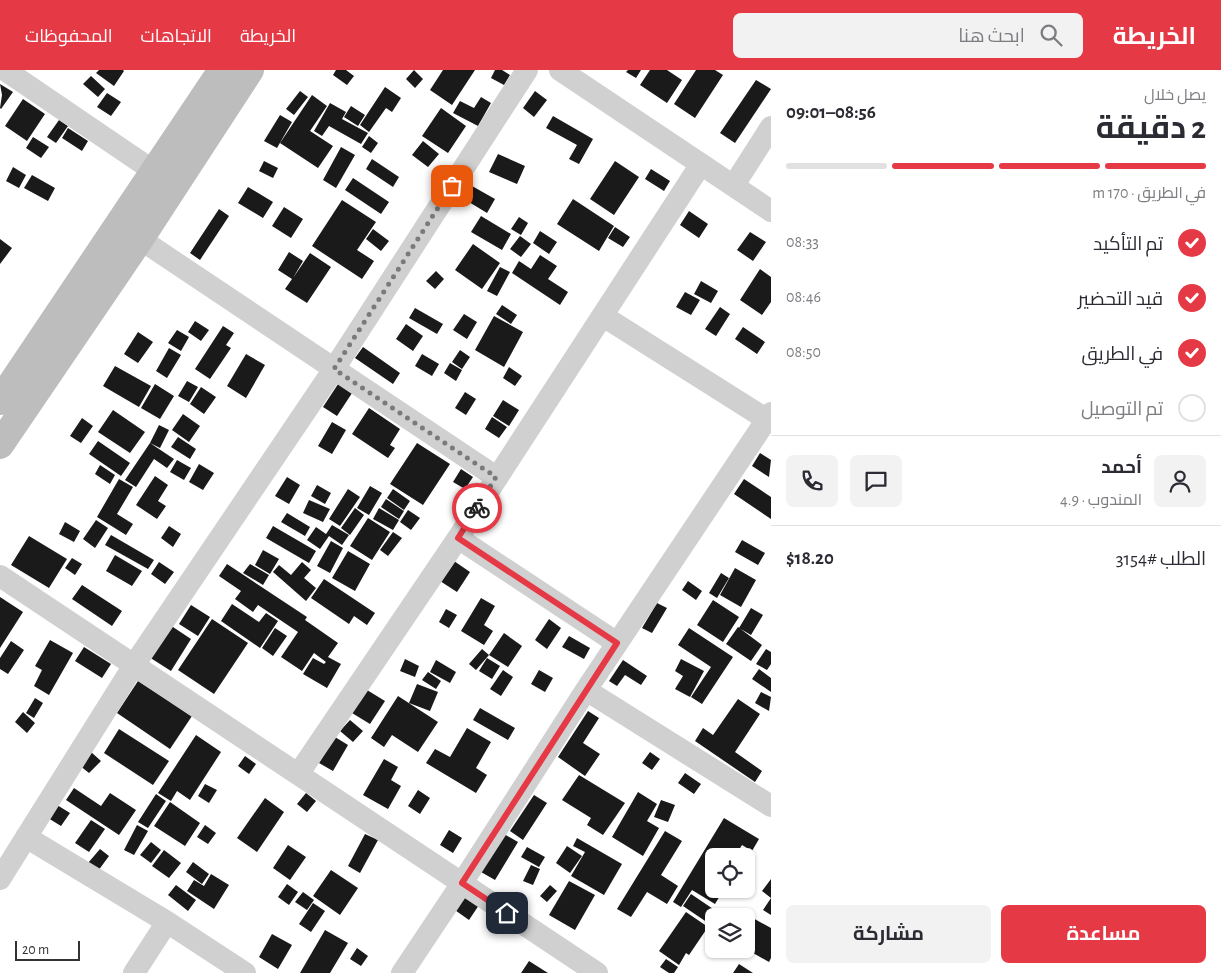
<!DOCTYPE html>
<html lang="ar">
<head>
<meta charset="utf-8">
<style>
  body { margin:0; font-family:"Alegreya Sans",Cairo,sans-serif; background:#f2f2f3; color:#2b2b33; direction:rtl; height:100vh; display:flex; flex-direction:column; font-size:19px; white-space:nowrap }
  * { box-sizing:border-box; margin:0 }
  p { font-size:16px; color:#7c7c81 }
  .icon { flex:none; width:28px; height:28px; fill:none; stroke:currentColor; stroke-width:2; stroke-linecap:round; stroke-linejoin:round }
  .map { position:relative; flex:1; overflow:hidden; direction:ltr }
  .panel { display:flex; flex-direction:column; background:#fff; width:450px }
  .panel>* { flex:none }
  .controls { position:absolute; left:705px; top:778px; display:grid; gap:10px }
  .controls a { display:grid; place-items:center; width:50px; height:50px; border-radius:8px; background:#fff; box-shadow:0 1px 4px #0004; font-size:25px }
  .scale { position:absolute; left:15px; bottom:12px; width:65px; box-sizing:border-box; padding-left:5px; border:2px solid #333; border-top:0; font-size:14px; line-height:18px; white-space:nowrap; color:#333; -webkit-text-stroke:4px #fff; paint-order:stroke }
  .pin { position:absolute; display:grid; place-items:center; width:42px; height:42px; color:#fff; margin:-21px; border-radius:10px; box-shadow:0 2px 8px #0006 }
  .courier { position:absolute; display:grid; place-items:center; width:50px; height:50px; margin:-25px; border:4px solid #e63946; border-radius:50%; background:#fff; color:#222; box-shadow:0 1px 6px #0007 }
  .summary em { font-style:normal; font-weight:700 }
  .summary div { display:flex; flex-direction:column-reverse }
  .summary { display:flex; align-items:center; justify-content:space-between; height:85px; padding:0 15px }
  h1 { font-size:32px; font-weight:700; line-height:38px }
  .bar { display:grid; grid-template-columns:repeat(4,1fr); gap:8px 5px; align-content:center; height:60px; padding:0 15px }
  .bar i { height:6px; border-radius:4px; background:#e1e1e2 }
  .bar .selected { background:#e63946 }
  .bar p { grid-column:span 4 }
  .line { display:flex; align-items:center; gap:12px; padding:0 15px; border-top:1px solid #e1e1e2 }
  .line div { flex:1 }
  .round { display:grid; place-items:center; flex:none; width:52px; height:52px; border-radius:8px; background:#f2f2f3 }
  ol { padding:0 15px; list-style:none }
  li { display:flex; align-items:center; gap:15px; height:55px }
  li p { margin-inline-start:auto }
  li .icon { padding:5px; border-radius:50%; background:#e63946; color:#fff; stroke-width:4 }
  li:last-child { color:#7c7c81 }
  li i { width:28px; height:28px; border:2px solid #e1e1e2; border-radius:50% }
  .primary-button { display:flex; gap:10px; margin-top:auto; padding:10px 15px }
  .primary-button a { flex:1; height:58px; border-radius:8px; background:#e63946; color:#fff; font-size:20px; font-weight:700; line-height:58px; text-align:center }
  .primary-button a+a { background:#f2f2f3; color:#2b2b33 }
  header { display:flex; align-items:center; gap:30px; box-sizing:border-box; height:70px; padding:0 25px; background:#e63946; color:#fff }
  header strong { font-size:24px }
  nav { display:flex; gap:28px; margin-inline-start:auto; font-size:18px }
  .search { width:350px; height:45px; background:#f2f2f3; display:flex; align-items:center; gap:12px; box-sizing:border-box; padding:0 18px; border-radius:8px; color:#7c7c81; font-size:19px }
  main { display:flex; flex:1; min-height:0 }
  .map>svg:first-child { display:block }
</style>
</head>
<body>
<header>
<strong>الخريطة</strong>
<div class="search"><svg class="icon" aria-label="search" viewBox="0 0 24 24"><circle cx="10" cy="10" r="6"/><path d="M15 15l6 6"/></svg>ابحث هنا</div>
<nav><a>الخريطة</a><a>الاتجاهات</a><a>المحفوظات</a></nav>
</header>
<main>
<section class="panel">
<div class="summary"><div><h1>2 دقيقة</h1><p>يصل خلال</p></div><em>08:56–09:01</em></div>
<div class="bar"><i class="selected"></i><i class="selected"></i><i class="selected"></i><i></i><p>في الطريق · 170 m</p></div>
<ol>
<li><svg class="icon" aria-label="check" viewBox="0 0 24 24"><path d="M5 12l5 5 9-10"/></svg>تم التأكيد<p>08:33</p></li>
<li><svg class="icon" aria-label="check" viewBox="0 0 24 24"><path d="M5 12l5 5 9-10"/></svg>قيد التحضير<p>08:46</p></li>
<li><svg class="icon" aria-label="check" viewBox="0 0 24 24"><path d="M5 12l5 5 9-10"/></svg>في الطريق<p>08:50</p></li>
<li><i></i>تم التوصيل</li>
</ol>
<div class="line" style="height:90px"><a class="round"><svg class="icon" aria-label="person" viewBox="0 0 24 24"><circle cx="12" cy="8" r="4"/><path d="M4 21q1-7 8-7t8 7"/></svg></a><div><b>أحمد</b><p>المندوب · 4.9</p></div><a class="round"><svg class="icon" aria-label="chat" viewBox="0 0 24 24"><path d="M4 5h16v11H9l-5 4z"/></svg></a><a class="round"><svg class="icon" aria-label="phone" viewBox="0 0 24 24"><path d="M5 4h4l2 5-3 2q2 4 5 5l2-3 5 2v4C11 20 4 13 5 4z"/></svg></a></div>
<div class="line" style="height:65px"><div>الطلب #3154</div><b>$18.20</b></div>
<div class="primary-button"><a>مساعدة</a><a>مشاركة</a></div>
</section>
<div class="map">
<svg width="771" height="903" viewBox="0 0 771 903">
  <rect width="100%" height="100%" fill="#fff"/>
  <path fill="#1a1a1a" d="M99,0H123L124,1L114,16L96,3Z
    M336,0H346L354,6L347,15L333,5Z
    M414,0L423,9L415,18L406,9Z
    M443,0H475L452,35L430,20Z
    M495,0H502L510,5L504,15L491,8Z
    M628,0H641L636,8L626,2Z
    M650,0H667L682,10L667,33L640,15Z
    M696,0H715L723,5L695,48L674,34Z
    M91,6L105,19L98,27L83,14Z
    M756,10L771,19L735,73L720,63Z
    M0,14L13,22L1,39L0,38L2,25Z
    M385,17L401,28L392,42L386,38L369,62L360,55Z
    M300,21L308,27L294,45L286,39Z
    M535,21L547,30L534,47L523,38Z
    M107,23L121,32L111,46L97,37Z
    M312,25L327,36L310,61L333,76L318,98L280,73Z
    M481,27L491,33L478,56L453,43L460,31L474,38Z
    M23,29L45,44L27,71L5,56Z
    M330,33L346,42L342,49L368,63L361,74L329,56L322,66L314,61Z
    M351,36L365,45L358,56L344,47Z
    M441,38L466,56L448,83L422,66Z
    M280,45L292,52L277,78L264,71Z
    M553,46L593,69L579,94L569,89L577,75L546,58Z
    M59,50L68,56L56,73L47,67Z
    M68,58L88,71L82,81L62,68Z
    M369,66L378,73L371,83L362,77Z
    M33,67L49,77L41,88L26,78Z
    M423,71L439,84L428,97L412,85Z
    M341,77L355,85L336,118L323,110Z
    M498,84L525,96L517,114L489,102Z
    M372,89L399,107L393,117L366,99Z
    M264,91L278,98L273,108L259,101Z
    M615,91L639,107L614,145L590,129Z
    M13,97L26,105L19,118L6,111Z
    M651,99L670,111L664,121L645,109Z
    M32,105L55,118L48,131L24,118Z
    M353,108L389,132L381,144L345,120Z
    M472,116L495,129L487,143L464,129Z
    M248,117L273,132L263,148L238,133Z
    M573,129L614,156L599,181L557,154Z
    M342,130L376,152L357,180L374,191L362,209L312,176Z
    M284,137L303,149L291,168L272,156Z
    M219,139L229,146L200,190L190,183Z
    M689,141L708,154L699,168L680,155Z
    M481,146L511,164L502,180L471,162Z
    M519,147L528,153L521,165L511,159Z
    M615,157L630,167L623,177L608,168Z
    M373,159L389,171L381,181L366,169Z
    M540,161L557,172L549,184L533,173Z
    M750,162L766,172L753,191L737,180Z
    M520,166L531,174L521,187L510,179Z
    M0,169L12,178L0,194Z
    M473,174L500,193L482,219L455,200Z
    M289,182L303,191L293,208L310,183L331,197L307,233L285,219L292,209L278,200Z
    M540,185L557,196L548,209L568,222L560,235L512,203L519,191L531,199Z
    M500,197L510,202L497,226L487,221Z
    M760,199L771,207V232L762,245L740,230Z
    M436,201L444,209L435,219L426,211Z
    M701,211L718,221L711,233L694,224Z
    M685,222L700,230L691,245L676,237Z
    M502,235L517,245L511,254L496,244Z
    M720,237L730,244L716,266L705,259Z
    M415,238L443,254L437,264L409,248Z
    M464,244L477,252L467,269L453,260Z
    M494,246L523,262L504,297L475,280Z
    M195,251L209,260L201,271L188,262Z
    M406,254L423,266L413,281L396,269Z
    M223,256L234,263L226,275L231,278L210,309L195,299Z
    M743,257L765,272L757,284L735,269Z
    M177,260L189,267L181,281L168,273Z
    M138,262L153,272L138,293L124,284Z
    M363,277L400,303L393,314L355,288Z
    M169,278L181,285L167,308L156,301Z
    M460,280L470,287L462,299L452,292Z
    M246,284L265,295L246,328L227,316Z
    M422,284L439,294L432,306L415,296Z
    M450,293L462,300L456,311L444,303Z
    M115,296L151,316L139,337L103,316Z
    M509,297L522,306L515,316L503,308Z
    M342,308L356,317L337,346L323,337Z
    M187,311L198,317L189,332L178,326Z
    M155,314L174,326L160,349L141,338Z
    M201,317L216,327L204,344L190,334Z
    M465,322L476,329L466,345L455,338Z
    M503,330L519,340L509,356L493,346Z
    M369,338L400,359L390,375L395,378L388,388L352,364Z
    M113,340L145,362L130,383L98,362Z
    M183,344L200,356L189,372L172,360Z
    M492,347L507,357L499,368L485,359Z
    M82,348L93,356L81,373L70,366Z
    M332,352L346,360L332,384L318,376Z
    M159,355L169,360L160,378L150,373Z
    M178,367L196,379L190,389L171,377Z
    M98,371L130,393L121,406L89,384Z
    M150,373L174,389L167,398L154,389L136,417L125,410Z
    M417,373L450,394L423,435L390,414Z
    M760,383L771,390L769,407L752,396Z
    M177,390L191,398L184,410L170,402Z
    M199,394L214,403L203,420L189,412Z
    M100,395L115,405L110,414L95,404Z
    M461,399L473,407L465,419L453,412Z
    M155,406L168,415L158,431L166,436L157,449L136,435Z
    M287,407L300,415L289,434L275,426Z
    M119,409L133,417L117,444L133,454L126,465L97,447Z
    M744,409L771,427V449L734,424Z
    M317,415L331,423L325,434L311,426Z
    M370,416L382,423L369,445L357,438Z
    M348,419L360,427L340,456L329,449Z
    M393,419L410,431L404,440L387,428Z
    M386,429L404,441L399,449L381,437Z
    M309,430L330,439L323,452L303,443Z
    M355,438L364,445L350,465L341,458Z
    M379,438L399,450L393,460L373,449Z
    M408,440L420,448L411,460L400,452Z
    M287,443L310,457L305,466L281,452Z
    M368,448L390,462L372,490L350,476Z
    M96,450L108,458L95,478L83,469Z
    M65,452L80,461L74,472L59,464Z
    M332,455L349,465L342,475L329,466L320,479L307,470L316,457L326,464Z
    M169,456L181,464L173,477L161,468Z
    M273,456L316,481L309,493L266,468Z
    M393,462L402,468L388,486L380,480Z
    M111,465L154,490L148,499L105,475Z
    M29,466L67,489L49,518L11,495Z
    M742,470L765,483L758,495L735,482Z
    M331,471L343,478L330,503L317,496Z
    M263,480L279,489L270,504L255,495Z
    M348,481L370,494L355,521L332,508Z
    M115,485L142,501L132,516L106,501Z
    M72,488L82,494L75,505L65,498Z
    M454,491L470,502L457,522L440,511Z
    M159,492L174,502L165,514L151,504Z
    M302,492L311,500L304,508L316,518L306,531L273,502L279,495L291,505Z
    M227,494L307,547L305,550L338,573L328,587L341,594L327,618L303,604L313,588L324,594L326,592L314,583L302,601L281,587L298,562L258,535L253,542L235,529L241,521L219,506Z
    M250,494L269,505L263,515L243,503Z
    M735,498L756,510L741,537L720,525Z
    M721,503L729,508L717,528L709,523Z
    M324,509L375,543L367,555L354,546L349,554L311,528Z
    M688,511L702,521L696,530L682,520Z
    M82,515L122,541L112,556L72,529Z
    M0,527L23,542L0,578Z
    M481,528L495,536L484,555L493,561L484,575L461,561Z
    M713,530L739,547L723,572L697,555Z
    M657,533L667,538L652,563L642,558Z
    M232,534L259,552L266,543L278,551L260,578L221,551Z
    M191,535L210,547L198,566L179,554Z
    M751,538L763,545L751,565L739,558Z
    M446,539L457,545L449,558L439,552Z
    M212,549L248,573L214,624L178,600Z
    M549,549L561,558L547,579L535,570Z
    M170,555L191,569L171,601L149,587Z
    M738,557L762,575L751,591L726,574Z
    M275,558L287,566L273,586L262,578Z
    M689,558L733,587L702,634L691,627L711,597L678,575Z
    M504,563L522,576L508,597L489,585Z
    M569,566L590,578L584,589L562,577Z
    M50,570L73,583L49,625L34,616L42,600L35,596Z
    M11,571L24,580L8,604L0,599V588Z
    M84,577L111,594L102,608L75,591Z
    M482,579L489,585L476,600L469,594Z
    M766,579L771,582V594L767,600L756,594Z
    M487,588L500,596L492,609L479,601Z
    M405,589L419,596L415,607L400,601Z
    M681,589L704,601L690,627L675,619L683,606L675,601Z
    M436,590L456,602L450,613L430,602Z
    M623,590L647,606L641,615L625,605L617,616L609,611Z
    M759,599L771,608V622L752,609Z
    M503,600L513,607L501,626L490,619Z
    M539,600L553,608L545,622L531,614Z
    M428,602L441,611L436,619L422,610Z
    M138,611L192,646L170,679L117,643Z
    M417,614L438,622L430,641L409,633Z
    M367,620L385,631L370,654L352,643Z
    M761,622L771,627L769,641L755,633Z
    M398,626L438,652L418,682L392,665L384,677L371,668Z
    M35,628L43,633L34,648L26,643Z
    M738,629L760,644L735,682L762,701L755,712L695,671L703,658L713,665Z
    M480,638L515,658L508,670L473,650Z
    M588,641L599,648L583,673L600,684L585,706L558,687Z
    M23,642L35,653L27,663L15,652Z
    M350,650L363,661L353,672L340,661Z
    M467,658L491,672L476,698L487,705L476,723L426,693L435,679L450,687Z
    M119,659L169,691L153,715L104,683Z
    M196,665L221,682L190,730L177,721L171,731L158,723Z
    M335,667L348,675L333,701L319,693Z
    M91,682L101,691L89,703L79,695Z
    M650,682L660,689L652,700L642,693Z
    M245,686L256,694L249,704L238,696Z
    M384,689L398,697L391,710L401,716L388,739L363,725Z
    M685,703L701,714L694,724L678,713Z
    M579,705L625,733L603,765L587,755L591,748L562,730Z
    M205,714L217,720L209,733L198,726Z
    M74,718L101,736L110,723L136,740L119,765L66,730Z
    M418,720L430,728L420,744L408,736Z
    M638,722L657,734L647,751L659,758L643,786L612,767Z
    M306,723L316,731L307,742L297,734Z
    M156,724L166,731L148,758L138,752Z
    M534,725L547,733L523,770L510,761Z
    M265,728L284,742L257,782L237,768Z
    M661,730L675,735L668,752L654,747Z
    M170,732L200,753L185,776L154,756Z
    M57,735L70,743L61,756L48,748Z
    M724,748L759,769L752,781L742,775L735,786H714V819L721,824L715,834L692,820L681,837L673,832Z
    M91,750L105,759L89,782L75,773Z
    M137,755L148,761L134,785L124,780Z
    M205,755L216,763L208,774L197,767Z
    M449,760L462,768L453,783L440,775Z
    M665,761L682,771L661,805L678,816L667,834L647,822L631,847L617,839Z
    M365,764L378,770L360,803L348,796Z
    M504,764L518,772L495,810L481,802Z
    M577,768L622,794L604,825L571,806L585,782L573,776Z
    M151,772L161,780L151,793L140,785Z
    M288,775L306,787L290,810L273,798Z
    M567,776L582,786L570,803L556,793Z
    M527,777L545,787L539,797L521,787Z
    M100,779L109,786L98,801L88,793Z
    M164,780L181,793L169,808L152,796Z
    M193,792L209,804L202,814L186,802Z
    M531,795L540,799L533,815L523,811Z
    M331,800L358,818L340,845L313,826Z
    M211,804L229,815L214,839L187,821L194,810L204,816Z
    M771,809V828L762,821Z
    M569,811L595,825L575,860L549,845Z
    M287,814L298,822L289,835L278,827Z
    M176,815L196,830L188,841L168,825Z
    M550,815L557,821L547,832L540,826Z
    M463,820L481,832L469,850L452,838Z
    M303,822L314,830L307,840L295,832Z
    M691,824L722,845L714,846V857L683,836Z
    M771,828V845L763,840Z
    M313,833L325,841L311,862L299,854Z
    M686,842L708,857L689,885L686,883L679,895L659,881Z
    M751,847L771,858V888L769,892L746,879V855Z
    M325,860L348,873L330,903H300Z
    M272,864L292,875L278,899L259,887Z
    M357,878L368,886L361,896L350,889Z
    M666,889L678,897L674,903H669L660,897Z
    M529,891L548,903H521Z
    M739,894L753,903H733Z"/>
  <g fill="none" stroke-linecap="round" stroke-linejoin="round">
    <path stroke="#d0d0d0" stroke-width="22" d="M5,0L155,102
      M560,0L771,141
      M734,115L771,57
      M140,169L496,407
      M603,246L766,349
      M458,468L617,573
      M0,506L597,903
      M586,620L771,736
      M299,703L458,468L701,94
      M26,767L167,852L245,903
      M0,809L134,595L334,299L527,0
      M134,903L167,852
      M402,903L462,813L586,620L771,343"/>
    <path stroke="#bdbdbd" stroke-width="28" d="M0,331L222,0
      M0,375L140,169L250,0"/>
  </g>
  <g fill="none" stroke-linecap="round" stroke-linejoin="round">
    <path stroke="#7a7a7a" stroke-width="5" stroke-dasharray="0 9" d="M452,116L334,299L496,407L477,438"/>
    <path stroke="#e63946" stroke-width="6" d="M477,438L458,468L617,573L462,813L507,843"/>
  </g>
</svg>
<div class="controls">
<a><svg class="icon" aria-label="locate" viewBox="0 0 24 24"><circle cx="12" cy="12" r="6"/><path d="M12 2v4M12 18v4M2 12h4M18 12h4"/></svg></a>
<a><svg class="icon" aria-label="layers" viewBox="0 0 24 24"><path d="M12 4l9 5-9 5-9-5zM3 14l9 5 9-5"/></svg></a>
</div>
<div class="scale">20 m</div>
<div class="pin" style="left:452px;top:116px;background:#ea580c"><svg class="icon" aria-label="bag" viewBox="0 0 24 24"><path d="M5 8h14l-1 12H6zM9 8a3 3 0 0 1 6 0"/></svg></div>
<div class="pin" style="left:507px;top:843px;background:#1f2937"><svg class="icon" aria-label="home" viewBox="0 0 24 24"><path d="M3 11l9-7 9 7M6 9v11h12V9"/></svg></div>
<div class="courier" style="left:477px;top:438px"><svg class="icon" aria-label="bike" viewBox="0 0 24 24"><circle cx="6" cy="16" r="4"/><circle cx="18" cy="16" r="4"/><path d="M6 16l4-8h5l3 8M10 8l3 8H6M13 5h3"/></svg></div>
</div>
</main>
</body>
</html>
